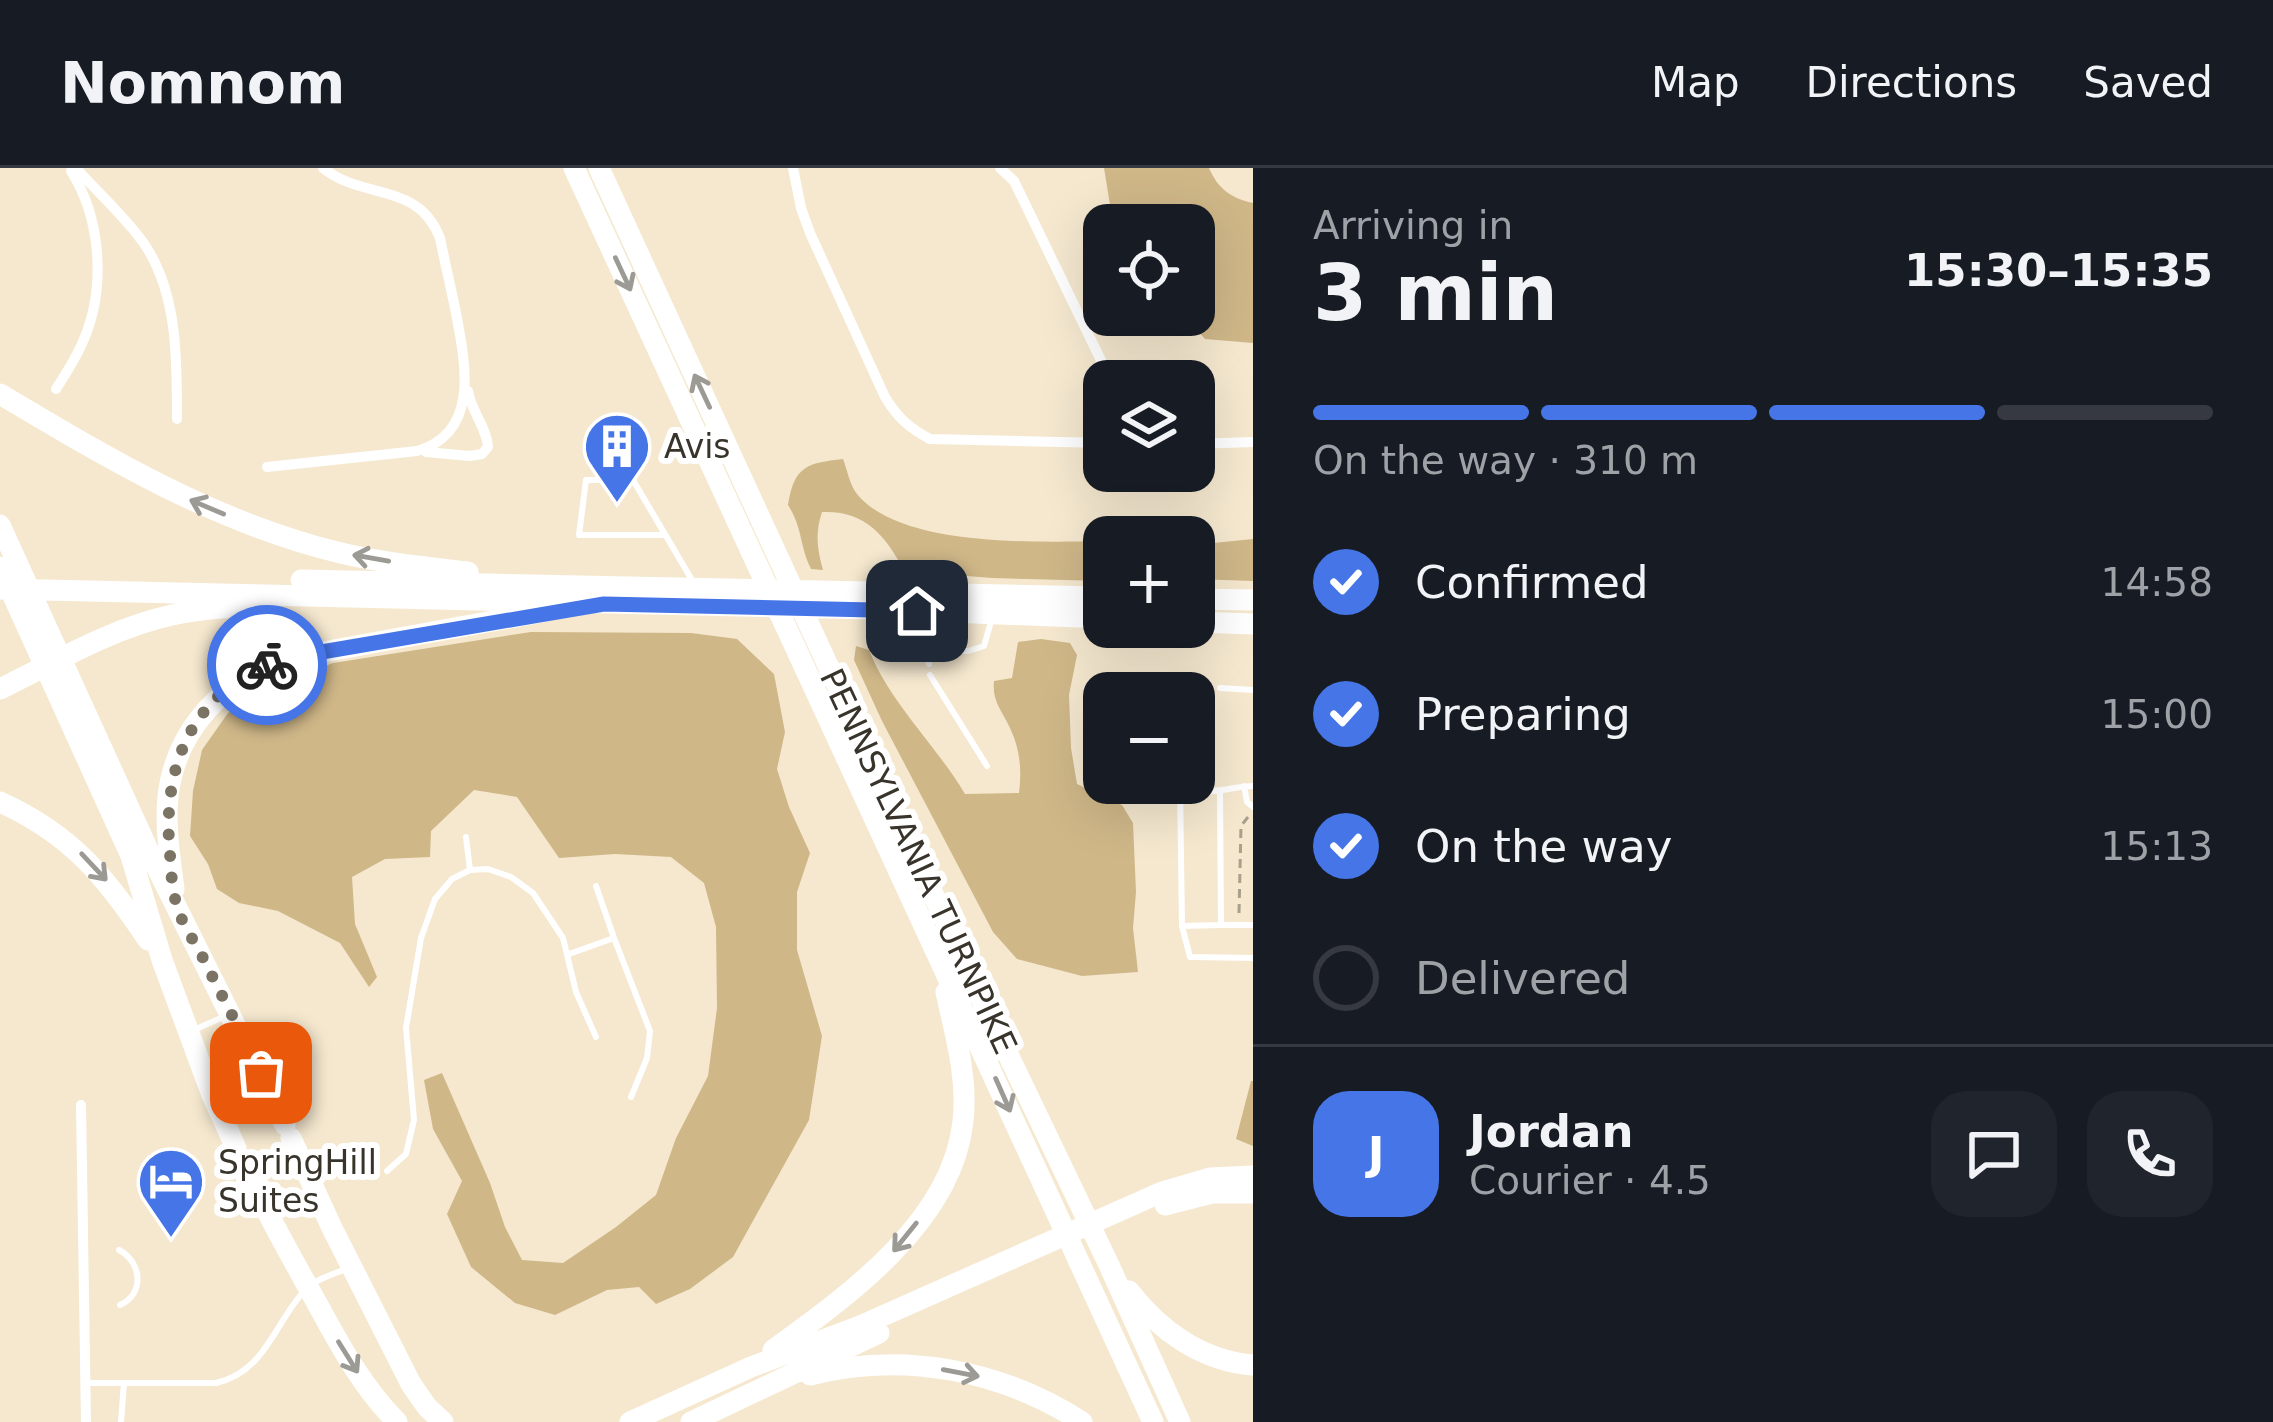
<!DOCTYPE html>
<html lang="en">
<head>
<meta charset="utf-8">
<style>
  body { margin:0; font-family:"DejaVu Sans",sans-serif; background:#20242c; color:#f1f3f6; height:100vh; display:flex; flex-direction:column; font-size:45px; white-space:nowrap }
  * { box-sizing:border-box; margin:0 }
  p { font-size:39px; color:#9ea1a6 }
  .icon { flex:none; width:66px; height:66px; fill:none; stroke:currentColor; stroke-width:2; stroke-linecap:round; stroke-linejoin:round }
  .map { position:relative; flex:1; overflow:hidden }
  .drawer { display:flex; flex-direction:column; background:#171b24; width:1020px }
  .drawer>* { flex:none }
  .tools { position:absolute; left:1083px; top:36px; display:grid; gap:24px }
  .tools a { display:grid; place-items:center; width:132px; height:132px; border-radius:24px; background:#171b24; box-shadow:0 12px 48px #0002; font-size:60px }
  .pin { position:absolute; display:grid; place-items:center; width:102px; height:102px; color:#fff; margin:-51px; border-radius:24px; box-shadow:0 6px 18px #0006 }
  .courier { position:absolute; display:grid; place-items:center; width:120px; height:120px; margin:-60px; border:9px solid #4675e7; border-radius:50%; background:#fff; color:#222; box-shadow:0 3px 15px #0007 }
  .head em { font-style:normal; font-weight:800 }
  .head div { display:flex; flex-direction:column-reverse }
  .head { display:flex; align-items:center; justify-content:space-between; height:204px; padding:0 60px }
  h1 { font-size:78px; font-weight:800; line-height:90px }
  .bar { display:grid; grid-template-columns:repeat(4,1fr); gap:18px 12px; align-content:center; height:144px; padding:0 60px }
  .bar i { height:15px; border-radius:9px; background:#363941 }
  .bar .selected { background:#4675e7 }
  .bar p { grid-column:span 4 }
  .line { display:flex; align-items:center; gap:30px; padding:0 60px; border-top:3px solid #363941 }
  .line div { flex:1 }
  .round { display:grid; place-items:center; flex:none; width:126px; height:126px; border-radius:36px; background:#20242c }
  ol { padding:0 60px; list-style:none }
  li { display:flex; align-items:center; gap:36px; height:132px }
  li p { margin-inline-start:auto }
  li .icon { padding:12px; border-radius:50%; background:#4675e7; color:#fff; stroke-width:4 }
  li:last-child { color:#9ea1a6 }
  li i { width:66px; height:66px; border:6px solid #363941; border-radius:50% }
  header { display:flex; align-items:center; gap:72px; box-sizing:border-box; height:168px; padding:0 60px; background:#171b24; border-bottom:3px solid #363941 }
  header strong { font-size:57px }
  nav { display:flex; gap:66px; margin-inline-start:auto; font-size:42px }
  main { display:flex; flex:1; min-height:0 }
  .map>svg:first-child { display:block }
</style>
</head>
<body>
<header>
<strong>Nomnom</strong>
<nav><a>Map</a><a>Directions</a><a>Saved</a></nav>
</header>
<main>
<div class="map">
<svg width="1253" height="1254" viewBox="0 0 1253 1254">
  <rect width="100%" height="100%" fill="#f5e8cf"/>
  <path fill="#cfb788" d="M1104,0H1209C1218,21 1231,30 1253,35V175L1205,171L1189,153L1176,150L1174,147H1194V57H1120L1111,43Z
    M843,291C847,301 850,318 857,326C901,380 1040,374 1104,373V413L992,410L904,403C886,367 864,342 822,344C815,365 817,381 823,402L811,401C799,376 803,361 788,337C794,298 807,295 843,291Z
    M1253,371V413L1194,411V377Z
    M531,464L691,465L737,471L774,506L785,564L777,601L789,639L810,685L797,724V782L822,868L809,952L733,1089L690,1121L656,1136L639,1119L607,1122L555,1147L515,1135L471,1099L447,1046L462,1013L433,961L424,912L442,905L490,1015L505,1059L522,1092L563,1095L616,1059L656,1027L676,970L708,908L717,840L716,759L704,715L671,689L615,686L559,690L517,629L474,622L431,663L430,689L385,691L352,709L355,756L377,809L369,819L340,775L278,743L239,735L217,721L208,696L190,668L193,623L202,582L228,545L271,519L333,495Z
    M1041,471L1070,475L1077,487L1069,527L1071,580L1077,616L1122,637L1133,655L1136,724L1133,760L1138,804L1082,808L1017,791L993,764L882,553L854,492L856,478L869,482C890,535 936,577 965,626L1019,625C1022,602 1020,580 1009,558C1001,541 992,533 994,513L1012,510L1018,474Z
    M1251,913H1253V978L1236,971Z"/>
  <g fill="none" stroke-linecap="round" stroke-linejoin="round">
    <path stroke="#a99f8c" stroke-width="3" stroke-dasharray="9 6" stroke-linecap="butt" d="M1239,745L1241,658L1248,649"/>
    <path stroke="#fff" stroke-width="6" d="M665,367H579L586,312H633L692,412
      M886,449L913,480L968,483L984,478L992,450
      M925,481L929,496
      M930,507L987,598
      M1220,520L1253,522
      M1104,606L1092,597V520L1180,522V525
      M1118,615L1133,620
      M1131,615L1136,622C1162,623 1188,626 1214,623C1228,622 1239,618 1253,618
      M1180,615L1182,758L1221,757
      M1244,618L1247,634L1253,639
      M1220,623L1221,757H1253
      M466,669L470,702
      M596,718L614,770
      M1182,758L1190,789L1253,790
      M569,786L614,770L650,863L647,890L631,929
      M196,861L228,847
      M387,1003L406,986L414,952L406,860L421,770L435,731L452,711L470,702L488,701L511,709L533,725L563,770L576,824L596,869
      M119,1082C142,1094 145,1126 120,1137
      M87,1215H216C266,1204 275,1153 306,1121C315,1111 335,1106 348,1100
      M121,1254L124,1215"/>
    <path stroke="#fff" stroke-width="10" d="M76,0C98,25 126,49 145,77C178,127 177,193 177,251
      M793,0L801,40L810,65L885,229C897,249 909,260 930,271L1104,275
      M1000,0L1014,13L1111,213
      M56,221C66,205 77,189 84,171C106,119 101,50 71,3
      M1194,276L1253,274
      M426,284L470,288L482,286L488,279C487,260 471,243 468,223
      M267,299L417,283C481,265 465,193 456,145C451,120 445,95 440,70C418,13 364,33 323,0
      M81,937L86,1254"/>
    <path stroke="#fff" stroke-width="21" d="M574,0L1153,1254
      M599,0L980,828L1109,1097L1180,1254
      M0,226C109,291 216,355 341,385C382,395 426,399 468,404
      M0,357L150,686L285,957
      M0,399L131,688L162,792L212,927L236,980
      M301,412L1104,429
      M0,421L873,441L1104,450
      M1194,431L1253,432
      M1194,454L1253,456
      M0,521C55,494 112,460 172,447C202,440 234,439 265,438
      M0,634C71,666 106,709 148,772
      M174,721C170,691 165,659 168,628C176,560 226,509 290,490L542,444
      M291,970L332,1060L411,1216L427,1239L443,1254
      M242,993C263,1039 288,1083 313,1128C337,1172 361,1218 397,1254
      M1165,1037L1212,1025H1253
      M1129,1123C1160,1163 1202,1193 1253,1197
      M773,1182C848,1128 953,1053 963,953C968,909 955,866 946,824
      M810,1207C902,1183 1002,1202 1082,1254
      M630,1254L751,1199L860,1158L1162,1024L1210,1010L1253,1008
      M691,1254L879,1165"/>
  </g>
  <defs><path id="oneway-shaft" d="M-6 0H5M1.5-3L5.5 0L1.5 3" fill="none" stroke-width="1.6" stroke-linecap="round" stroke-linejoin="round" transform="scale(3)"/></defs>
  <g stroke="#9c9a95">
    <use href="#oneway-shaft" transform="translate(623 106) rotate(65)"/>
    <use href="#oneway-shaft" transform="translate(702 223) rotate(-115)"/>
    <use href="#oneway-shaft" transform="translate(207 339) rotate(-157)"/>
    <use href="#oneway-shaft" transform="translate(371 390) rotate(-170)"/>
    <use href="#oneway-shaft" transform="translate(94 699) rotate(47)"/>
    <use href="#oneway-shaft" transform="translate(1003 927) rotate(66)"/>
    <use href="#oneway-shaft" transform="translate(905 1069) rotate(129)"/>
    <use href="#oneway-shaft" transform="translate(348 1189) rotate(58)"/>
    <use href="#oneway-shaft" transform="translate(961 1205) rotate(11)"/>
  </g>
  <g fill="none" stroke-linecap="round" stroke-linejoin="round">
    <path stroke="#7b7364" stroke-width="12" stroke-dasharray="0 21.6" d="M261,905C242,866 222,828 203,790C195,774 183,758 178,741C172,724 171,703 170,686C162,605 187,531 267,497"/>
    <path stroke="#4675e7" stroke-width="15" d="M267,497L304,487L604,436L917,443"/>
  </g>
  <defs>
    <symbol id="building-pin" viewBox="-11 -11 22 30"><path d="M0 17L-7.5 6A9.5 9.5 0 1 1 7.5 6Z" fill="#4675e7" stroke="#fff"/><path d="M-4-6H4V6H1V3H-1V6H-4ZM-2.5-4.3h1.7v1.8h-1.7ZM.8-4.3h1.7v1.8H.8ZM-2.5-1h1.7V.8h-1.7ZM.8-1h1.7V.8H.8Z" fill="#fff"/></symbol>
    <symbol id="hotel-pin" viewBox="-11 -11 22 30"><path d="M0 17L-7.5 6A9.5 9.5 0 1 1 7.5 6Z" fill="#4675e7" stroke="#fff"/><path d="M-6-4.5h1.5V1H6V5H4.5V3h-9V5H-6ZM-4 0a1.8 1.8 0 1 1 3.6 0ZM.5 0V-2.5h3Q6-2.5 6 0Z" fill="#fff"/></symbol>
  </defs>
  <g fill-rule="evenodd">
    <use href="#building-pin" x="579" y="240" width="76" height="104"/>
    <use href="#hotel-pin" x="133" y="975" width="76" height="104"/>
  </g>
  <g text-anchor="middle" stroke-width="12" stroke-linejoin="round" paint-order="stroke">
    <g font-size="33" fill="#39342b" stroke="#fff" text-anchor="start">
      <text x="664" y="290">Avis</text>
      <text x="218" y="1006">SpringHill<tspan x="218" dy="38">Suites</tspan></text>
    </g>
    <g font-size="33" fill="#39342b" stroke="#fff">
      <text transform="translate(919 693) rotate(65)" y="12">PENNSYLVANIA TURNPIKE</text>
    </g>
  </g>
</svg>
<div class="tools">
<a><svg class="icon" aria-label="locate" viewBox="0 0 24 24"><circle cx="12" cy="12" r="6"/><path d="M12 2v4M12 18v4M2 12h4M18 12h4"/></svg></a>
<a><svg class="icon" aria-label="layers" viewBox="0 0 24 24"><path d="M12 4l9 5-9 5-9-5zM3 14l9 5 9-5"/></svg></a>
<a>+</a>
<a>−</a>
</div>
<div class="pin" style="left:261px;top:905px;background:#ea580c"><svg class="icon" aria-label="bag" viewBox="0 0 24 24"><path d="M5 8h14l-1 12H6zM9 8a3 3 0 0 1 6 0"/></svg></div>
<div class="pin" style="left:917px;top:443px;background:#1f2937"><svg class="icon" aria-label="home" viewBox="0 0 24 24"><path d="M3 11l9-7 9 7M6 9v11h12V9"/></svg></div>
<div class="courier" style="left:267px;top:497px"><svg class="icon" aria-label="bike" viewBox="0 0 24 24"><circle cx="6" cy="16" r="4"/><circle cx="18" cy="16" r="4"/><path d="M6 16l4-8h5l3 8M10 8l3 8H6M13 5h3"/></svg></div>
</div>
<section class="drawer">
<div class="head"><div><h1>3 min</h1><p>Arriving in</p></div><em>15:30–15:35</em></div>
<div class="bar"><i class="selected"></i><i class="selected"></i><i class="selected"></i><i></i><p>On the way · 310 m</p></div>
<ol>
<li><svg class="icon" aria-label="check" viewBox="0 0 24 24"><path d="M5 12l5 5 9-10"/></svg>Confirmed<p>14:58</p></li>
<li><svg class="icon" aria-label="check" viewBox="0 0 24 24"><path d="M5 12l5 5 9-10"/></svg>Preparing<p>15:00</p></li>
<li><svg class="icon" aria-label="check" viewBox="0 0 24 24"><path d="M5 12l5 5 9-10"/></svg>On the way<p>15:13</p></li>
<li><i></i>Delivered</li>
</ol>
<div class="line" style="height:216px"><b class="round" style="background:#4675e7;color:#fff">J</b><div><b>Jordan</b><p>Courier · 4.5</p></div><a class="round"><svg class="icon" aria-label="chat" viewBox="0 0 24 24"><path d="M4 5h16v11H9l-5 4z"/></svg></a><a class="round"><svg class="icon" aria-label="phone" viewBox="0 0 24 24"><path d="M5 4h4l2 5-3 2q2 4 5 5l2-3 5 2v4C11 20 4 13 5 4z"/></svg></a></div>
</section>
</main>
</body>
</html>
